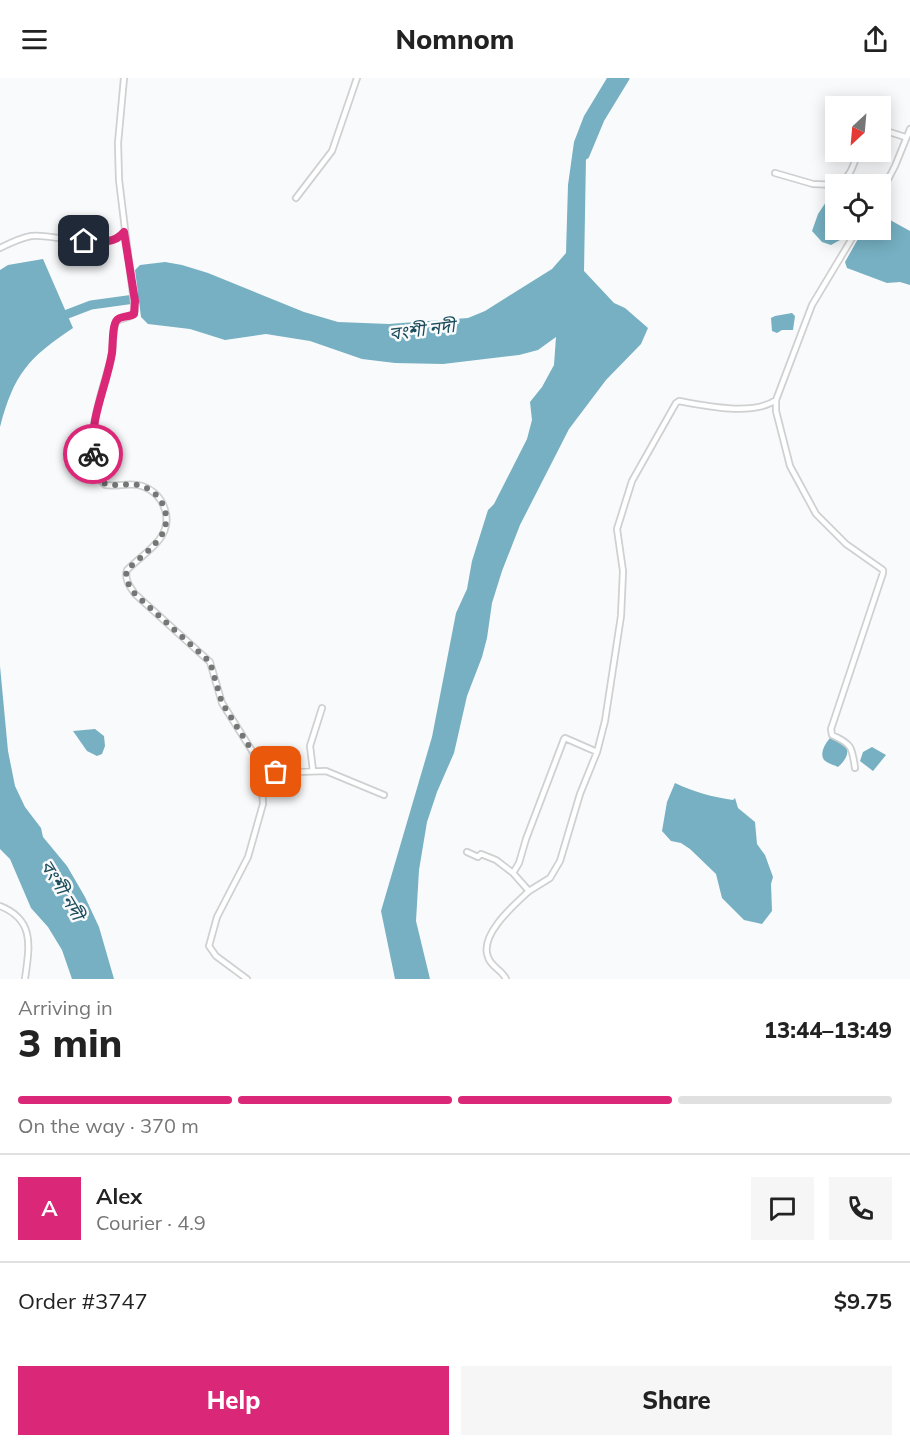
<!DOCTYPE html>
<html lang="en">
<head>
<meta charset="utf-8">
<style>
  body { margin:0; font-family:Mulish,"Noto Sans Bengali",sans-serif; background:#f6f6f6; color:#222; height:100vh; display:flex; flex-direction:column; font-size:22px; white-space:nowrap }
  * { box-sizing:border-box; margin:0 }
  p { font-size:20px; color:#767676 }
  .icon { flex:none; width:33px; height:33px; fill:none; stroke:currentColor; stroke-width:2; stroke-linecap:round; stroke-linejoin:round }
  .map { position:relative; height:901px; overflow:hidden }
  .details { display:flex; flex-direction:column; background:#fff; flex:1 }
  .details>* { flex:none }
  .needle { width:39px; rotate:206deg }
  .buttons { position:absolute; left:825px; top:18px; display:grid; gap:12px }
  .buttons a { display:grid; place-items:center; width:66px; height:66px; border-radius:0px; background:#fff; box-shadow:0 3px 15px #0003; font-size:30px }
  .pin { position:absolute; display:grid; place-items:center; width:51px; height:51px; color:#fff; margin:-26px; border-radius:12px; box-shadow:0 3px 9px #0006 }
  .courier { position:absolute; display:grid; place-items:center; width:60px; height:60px; margin:-30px; border:4px solid #db2777; border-radius:50%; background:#fff; color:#222; box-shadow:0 2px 8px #0007 }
  .overview em { font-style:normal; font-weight:800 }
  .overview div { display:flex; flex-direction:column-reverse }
  .overview { display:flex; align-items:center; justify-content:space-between; height:102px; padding:0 18px }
  h1 { font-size:39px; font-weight:800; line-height:45px }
  .bar { display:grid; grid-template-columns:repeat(4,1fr); gap:9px 6px; align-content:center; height:72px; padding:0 18px }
  .bar i { height:8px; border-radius:4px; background:#e0e0e0 }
  .bar .active { background:#db2777 }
  .bar p { grid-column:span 4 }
  .line { display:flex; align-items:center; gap:15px; padding:0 18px; border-top:2px solid #e0e0e0 }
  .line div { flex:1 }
  .round { display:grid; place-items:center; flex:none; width:63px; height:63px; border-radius:0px; background:#f6f6f6 }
  .cta { display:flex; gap:12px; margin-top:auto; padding:12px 18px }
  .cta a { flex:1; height:69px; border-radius:0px; background:#db2777; color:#fff; font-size:24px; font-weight:800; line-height:69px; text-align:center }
  .cta a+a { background:#f6f6f6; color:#222 }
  header { display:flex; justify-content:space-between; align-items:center; height:78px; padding:0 18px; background:#fff; font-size:27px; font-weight:800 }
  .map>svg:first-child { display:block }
</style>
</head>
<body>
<header><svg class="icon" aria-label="menu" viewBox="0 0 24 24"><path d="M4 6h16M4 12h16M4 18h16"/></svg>Nomnom<svg class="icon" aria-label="share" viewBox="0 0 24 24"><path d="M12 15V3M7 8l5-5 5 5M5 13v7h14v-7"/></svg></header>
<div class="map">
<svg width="910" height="901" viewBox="0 0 910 901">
  <rect width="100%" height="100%" fill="#f9fafb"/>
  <path fill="#76b0c2" d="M607,0H624L594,50L586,79L584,193L614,225L625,230L648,250L641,266L606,302L569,351L520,447L502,493L492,525L487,560L482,579L467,618L454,675L437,714L427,744L419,792L416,843L430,901H395L381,833L432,659L456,535L467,511L472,483L488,432L494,426L527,361L532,342L530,324L542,309L554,287L556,259L538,272L519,277L443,286L395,285L362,281L310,263L266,256L225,262L190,251L148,246L141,239L135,192L140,187L165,184L182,187L208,195L304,234L338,244L389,246L468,240L485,233L552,191L566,175L568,107L574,64L584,38Z
    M826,124H835L836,152H849L840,162L831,167L822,164L812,153L818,136Z
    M881,137L910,153V207L900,204L887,205L847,190L845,184L863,152H880Z
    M43,181L73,250C28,280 14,296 0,349V192L8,187Z
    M792,235L795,238L793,252H782L777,255L772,253L771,240L775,238Z
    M0,588L8,673L15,708L25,729L41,750L43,759L67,788L85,819L99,849L114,901H72L62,872L48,849L31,830L10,781L0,771Z
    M95,651L104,658L105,668L102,676L97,678L87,673L73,653Z
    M831,659C851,663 852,677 838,689C834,687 827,685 824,682C819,675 826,664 831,659Z
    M872,669L886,677L873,693L860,683L863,674Z
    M675,705C694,714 712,719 733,722L735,720L738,730L755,744L757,766L765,777L773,799L771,806L772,833L762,846L744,842L722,820L716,796L690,771L681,765L671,763L662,753L667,724Z"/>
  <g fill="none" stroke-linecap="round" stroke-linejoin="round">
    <path stroke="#76b0c2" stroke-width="9" d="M585,77L600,41L625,0
      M57,240L91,227L149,219"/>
    <defs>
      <path id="minor" d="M124,0L118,65L119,102L135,233L131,238L116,243L115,247C113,258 113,269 111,280C103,314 76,377 105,407C118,409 130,404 142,408C165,416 174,443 159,462C150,473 137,482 127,492C124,501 130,509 135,516L210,584L222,625L266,695L265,703L262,707L263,726L248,779L217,839L209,868L216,878L247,901
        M880,51L905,59
        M775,95L813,106L836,107
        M836,106C851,100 853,88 858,74
        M880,117L895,88L910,51
        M296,120L332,73L357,0
        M0,170C10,165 20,160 31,158C55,155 108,176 124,154
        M776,322V333L790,388L816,436L846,466L883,492V495L831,651L832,657C852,666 852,669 855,690
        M313,693L310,668L322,630
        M266,695L326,693L384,717
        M467,774L478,779L481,776L496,782L513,795L519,785L526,761L564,661L565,660L597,674L605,643L621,538L623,493L617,451L632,403L676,325L679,323C705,328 753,338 776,322L812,227L857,152
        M529,813L550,800L560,783L580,716L597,674
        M0,828C36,842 29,870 25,901
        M506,901C502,892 491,889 488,879C479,857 514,827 529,813L513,795"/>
    </defs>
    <use href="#minor" stroke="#cfd0d1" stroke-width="8"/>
    <use href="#minor" stroke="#fff" stroke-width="4.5"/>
  </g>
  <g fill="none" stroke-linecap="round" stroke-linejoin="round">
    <path stroke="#757676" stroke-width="6" stroke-dasharray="0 10.8" d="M93,376L98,397L105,406C118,409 130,404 142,408C165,416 174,444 158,462C150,473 137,482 127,492C124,501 130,509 135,516L210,584L222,625L266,695L276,694"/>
    <path stroke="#db2777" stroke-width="8" d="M84,163C98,164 115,166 124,154L135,223L134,236C130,239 120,238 117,242C112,247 113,268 112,275C106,310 90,339 93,376"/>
  </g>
  <g text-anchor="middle" stroke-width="5" stroke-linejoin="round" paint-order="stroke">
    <g font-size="18" font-style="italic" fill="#1c4d5c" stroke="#f9fafb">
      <text transform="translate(422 252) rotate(-7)" y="6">বংশী নদী</text>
      <text transform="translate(62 812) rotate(59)" y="6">বংশী নদী</text>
    </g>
  </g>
</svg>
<div class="buttons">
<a><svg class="needle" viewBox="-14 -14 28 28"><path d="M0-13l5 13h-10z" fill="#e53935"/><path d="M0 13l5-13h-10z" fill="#767676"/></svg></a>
<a><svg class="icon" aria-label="locate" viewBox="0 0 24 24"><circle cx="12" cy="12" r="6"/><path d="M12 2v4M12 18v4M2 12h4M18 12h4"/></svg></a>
</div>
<div class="pin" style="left:276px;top:694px;background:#ea580c"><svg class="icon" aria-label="bag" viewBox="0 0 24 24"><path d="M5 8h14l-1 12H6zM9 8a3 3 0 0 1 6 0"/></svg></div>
<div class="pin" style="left:84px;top:163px;background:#1f2937"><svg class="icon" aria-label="home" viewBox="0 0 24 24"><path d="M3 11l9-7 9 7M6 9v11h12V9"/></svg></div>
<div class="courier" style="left:93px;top:376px"><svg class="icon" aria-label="bike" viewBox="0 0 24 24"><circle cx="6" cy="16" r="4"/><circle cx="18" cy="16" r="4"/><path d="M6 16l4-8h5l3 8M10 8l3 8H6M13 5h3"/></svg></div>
</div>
<section class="details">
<div class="overview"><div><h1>3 min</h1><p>Arriving in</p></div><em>13:44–13:49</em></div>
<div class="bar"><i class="active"></i><i class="active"></i><i class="active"></i><i></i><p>On the way · 370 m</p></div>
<div class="line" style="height:108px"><b class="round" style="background:#db2777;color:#fff">A</b><div><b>Alex</b><p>Courier · 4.9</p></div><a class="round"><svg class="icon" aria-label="chat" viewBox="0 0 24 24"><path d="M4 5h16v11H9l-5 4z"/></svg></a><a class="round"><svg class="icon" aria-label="phone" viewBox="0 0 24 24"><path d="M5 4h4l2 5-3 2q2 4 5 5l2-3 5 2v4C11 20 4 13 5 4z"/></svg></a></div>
<div class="line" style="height:78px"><div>Order #3747</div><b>$9.75</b></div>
<div class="cta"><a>Help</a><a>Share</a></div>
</section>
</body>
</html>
